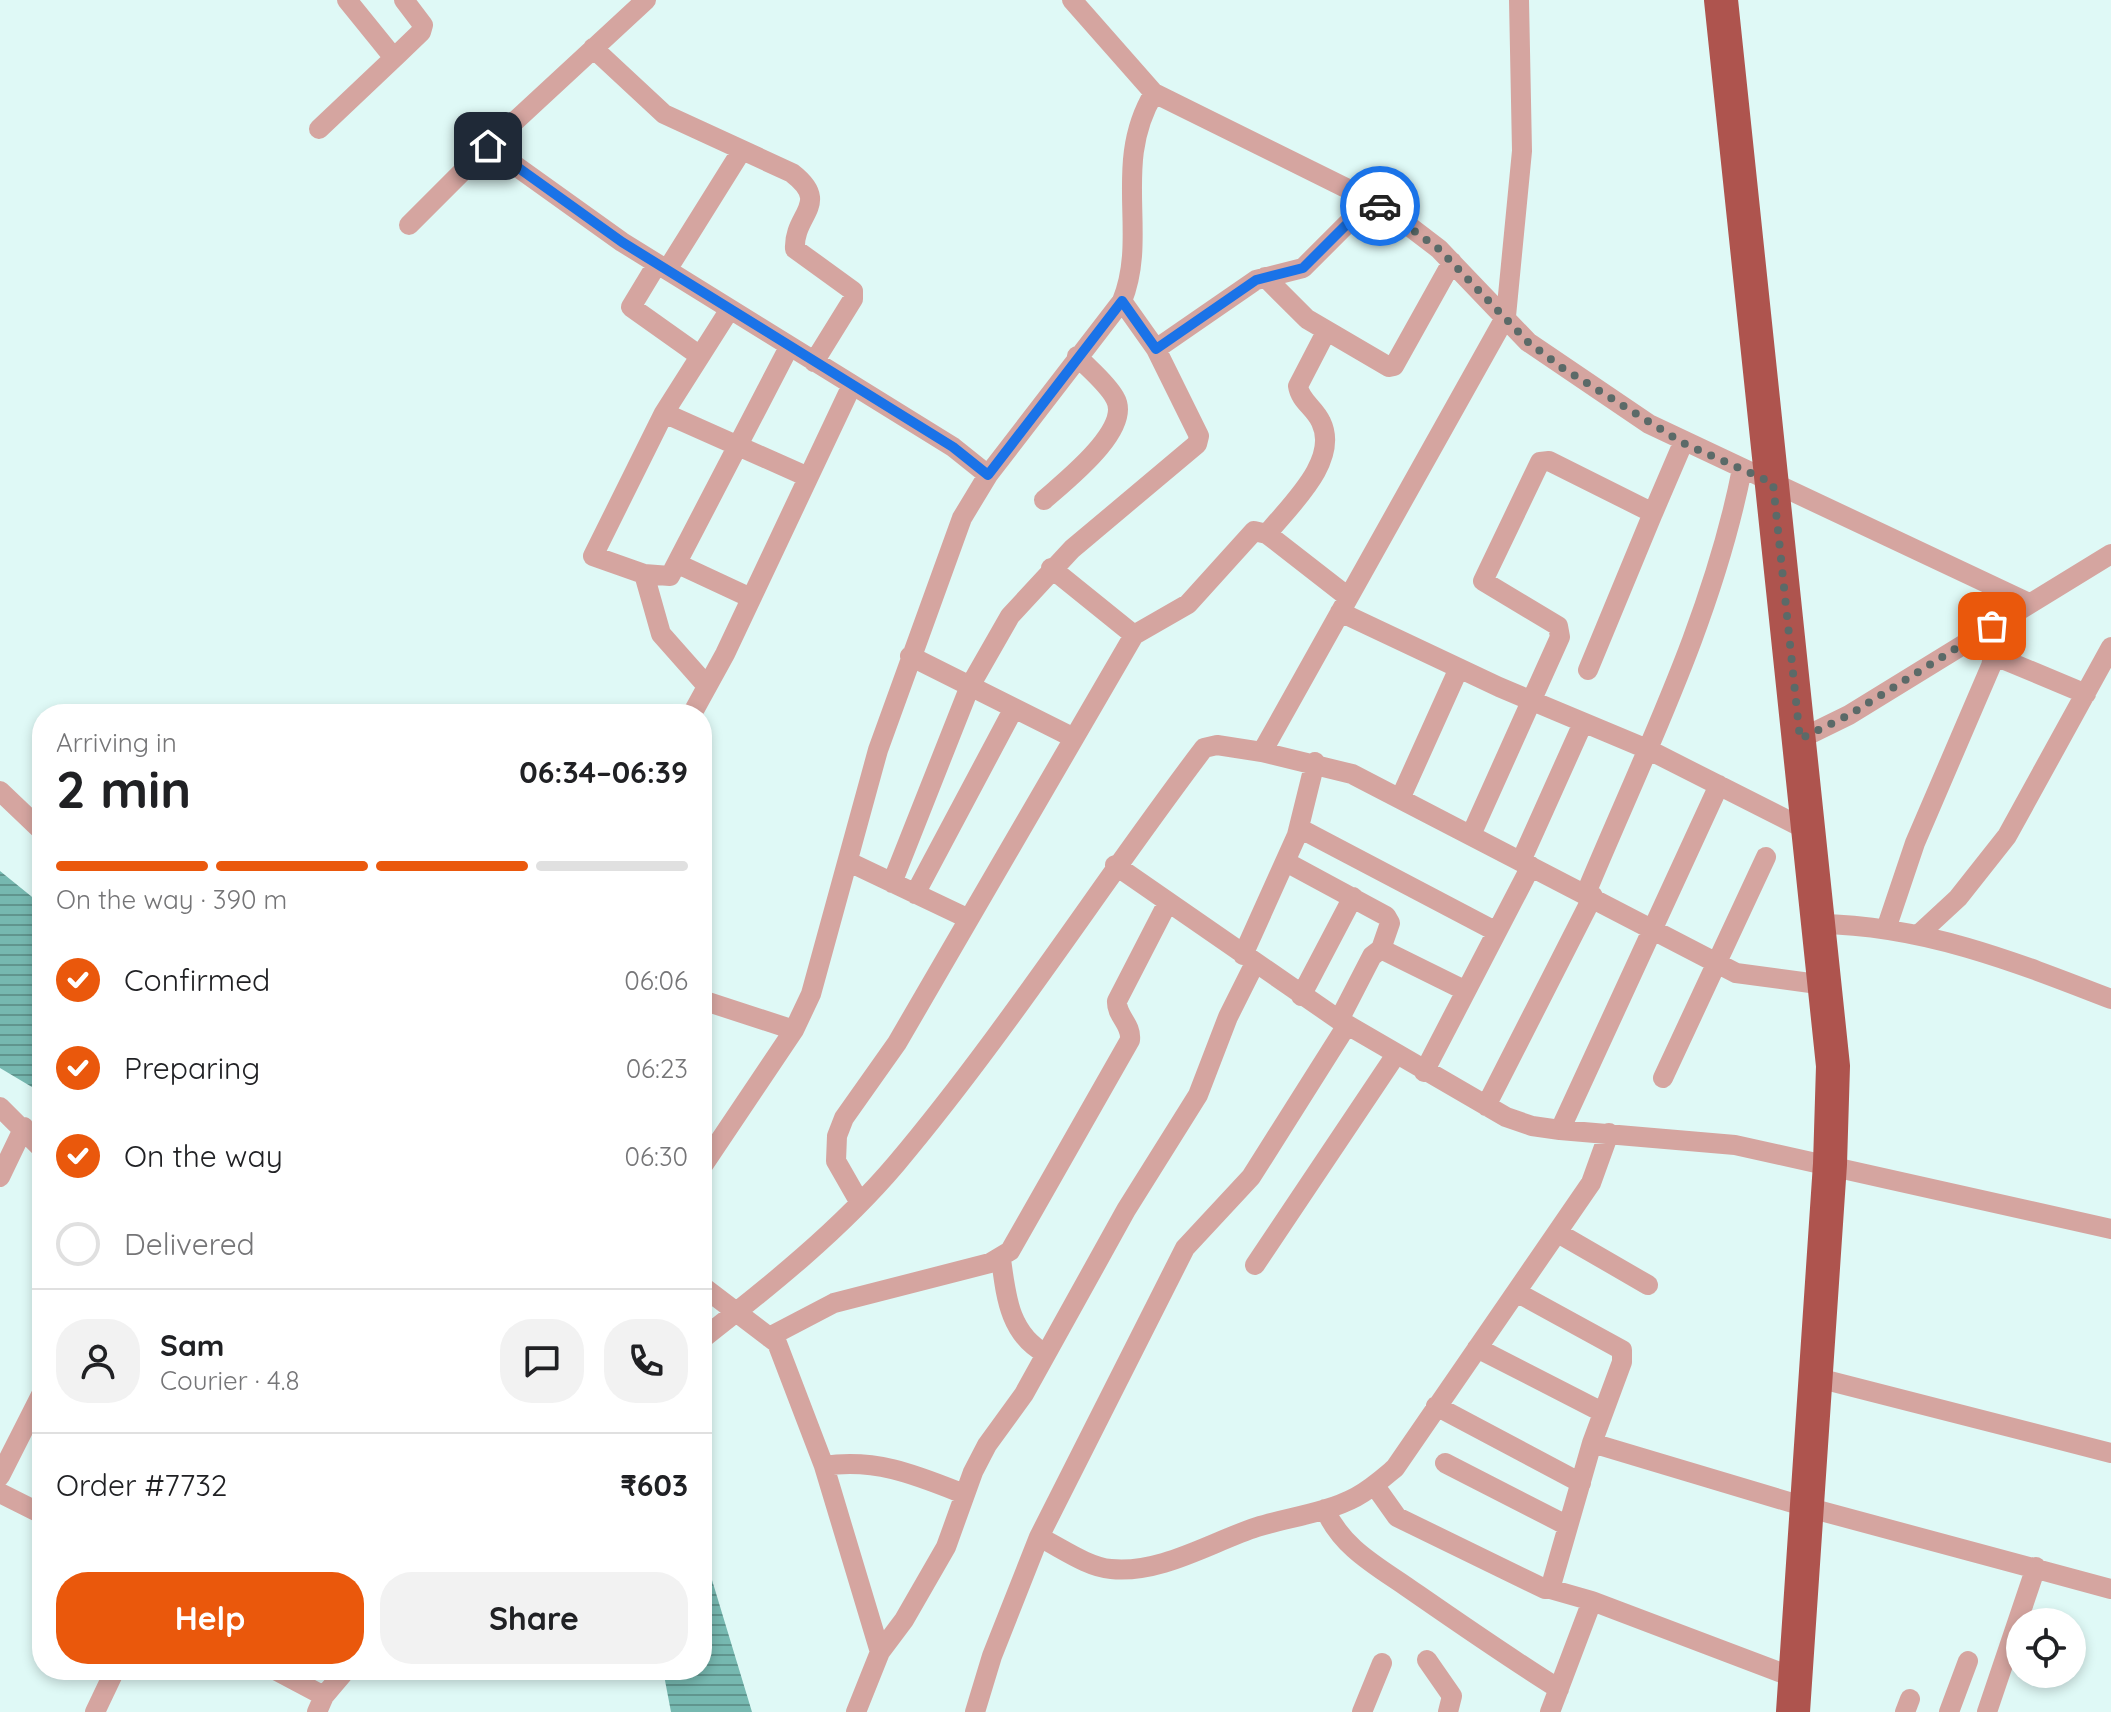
<!DOCTYPE html>
<html lang="en">
<head>
<meta charset="utf-8">
<style>
  body { margin:0; font-family:Quicksand,sans-serif; background:#f2f2f2; color:#202124; height:100vh; display:flex; flex-direction:column; font-size:30px; white-space:nowrap }
  * { box-sizing:border-box; margin:0 }
  p { font-size:26px; color:#757577 }
  .icon { flex:none; width:44px; height:44px; fill:none; stroke:currentColor; stroke-width:2; stroke-linecap:round; stroke-linejoin:round }
  .map { position:relative; flex:1; overflow:hidden }
  .panel { position:absolute; left:32px; top:704px; width:680px; height:976px; display:flex; flex-direction:column; background:#fff; border-radius:32px; box-shadow:0 4px 12px #0003 }
  .panel>* { flex:none }
  .controls { position:absolute; left:2006px; top:1608px; display:grid; gap:16px }
  .controls a { display:grid; place-items:center; width:80px; height:80px; border-radius:50%; background:#fff; box-shadow:0 4px 12px #0003; font-size:40px }
  .pin { position:absolute; display:grid; place-items:center; width:68px; height:68px; color:#fff; margin:-34px; border-radius:16px; box-shadow:0 4px 12px #0006 }
  .courier { position:absolute; display:grid; place-items:center; width:80px; height:80px; margin:-40px; border:6px solid #1a73e8; border-radius:50%; background:#fff; color:#222; box-shadow:0 2px 10px #0007 }
  .overview em { font-style:normal; font-weight:700 }
  .overview div { display:flex; flex-direction:column-reverse }
  .overview { display:flex; align-items:center; justify-content:space-between; height:136px; padding:0 24px }
  h1 { font-size:52px; font-weight:700; line-height:60px }
  .bar { display:grid; grid-template-columns:repeat(4,1fr); gap:12px 8px; align-content:center; height:96px; padding:0 24px }
  .bar i { height:10px; border-radius:6px; background:#e0e0e0 }
  .bar .current { background:#ea580c }
  .bar p { grid-column:span 4 }
  .line { display:flex; align-items:center; gap:20px; padding:0 24px; border-top:2px solid #e0e0e0 }
  .line div { flex:1 }
  .round { display:grid; place-items:center; flex:none; width:84px; height:84px; border-radius:32px; background:#f2f2f2 }
  ol { padding:0 24px; list-style:none }
  li { display:flex; align-items:center; gap:24px; height:88px }
  li p { margin-inline-start:auto }
  li .icon { padding:8px; border-radius:50%; background:#ea580c; color:#fff; stroke-width:4 }
  li:last-child { color:#757577 }
  li i { width:44px; height:44px; border:4px solid #e0e0e0; border-radius:50% }
  .primary-button { display:flex; gap:16px; margin-top:auto; padding:16px 24px }
  .primary-button a { flex:1; height:92px; border-radius:32px; background:#ea580c; color:#fff; font-size:32px; font-weight:700; line-height:92px; text-align:center }
  .primary-button a+a { background:#f2f2f2; color:#202124 }
  .map>svg:first-child { display:block }
</style>
</head>
<body>
<div class="map">
<svg width="2111" height="1712" viewBox="0 0 2111 1712">
  <defs>
    <pattern id="water-rules" width="6" height="5" patternUnits="userSpaceOnUse" patternTransform="scale(2)"><rect width="6" height="5" fill="#76b8b0"/><path d="M0 2.5h6" fill="none" stroke="#60958e"/></pattern>
  </defs>
  <rect width="100%" height="100%" fill="#dff9f6"/>
  <path fill="url(#water-rules)" d="M0,871L42,905V1093L0,1068Z
    M702,1547L752,1712H671L663,1670H702Z"/>
  <g fill="none" stroke-linecap="round" stroke-linejoin="round">
    <path stroke="#d5a5a0" stroke-width="20" d="M1072,0L1154,93L1350,190L1405,223L1439,249L1528,342L1649,424L2029,603
      M593,48L664,114L792,173C832,204 793,214 795,249L853,291V299L814,362
      M394,58L421,32L423,25L404,0
      M319,129L394,58L347,0
      M488,146L622,242L953,447L988,475
      M409,225L488,146L646,0
      M657,264L631,307L700,356
      M667,270L742,150
      M1265,277L1307,319L1389,367L1394,366L1452,262
      M730,309L664,413L593,556L644,574L670,576L789,347
      M1156,349L1256,280L1303,268L1370,201
      M664,413L808,477
      M1044,500C1064,482 1133,429 1115,398C1107,383 1089,369 1077,356
      M1267,534C1289,506 1340,461 1321,422C1315,408 1300,401 1298,386L1326,332
      M678,564L751,598
      M1051,568L1134,635
      M644,574L661,634L707,686
      M1340,612L1499,687L1647,749L1809,831
      M910,656L1072,737
      M1995,656L2086,694
      M1588,670L1653,513
      M692,714L725,654L852,385
      M1800,739L1849,715L2111,554
      M1262,752L1352,774L1736,973L1825,985
      M0,791L42,831
      M1400,799L1459,668
      M1299,828L1495,931
      M1471,835L1560,637L1558,626L1483,581L1540,462L1549,461L1653,513L1683,443
      M1521,861L1583,723
      M849,862L969,919
      M1286,862L1386,916L1390,923L1381,949
      M1115,865L1339,1020L1506,1117L1532,1126L1560,1130L1735,1145L2111,1229
      M892,883L970,686L1010,616L1072,549L1197,444L1199,436L1156,349L1122,301
      M1586,893C1644,754 1713,617 1742,469
      M915,894L1014,708
      M1819,924C1922,925 2016,962 2111,999
      M1886,929L1915,843L1991,666L1996,643L1992,626
      M1918,935L1958,898L2007,836L2111,647
      M1243,955L1297,835L1315,762
      M1301,996L1353,897
      M702,1000L794,1030
      M1339,1020L1372,956L1381,949L1464,990
      M1424,1072L1531,866
      M1663,1078L1766,857
      M1486,1106L1593,896
      M0,1107L42,1149
      M1560,1130L1719,785
      M702,1167L794,1030L811,994L878,750L962,518L988,475L1122,301C1149,235 1111,164 1154,93
      M0,1177L24,1127
      M860,1203L836,1161L837,1136L844,1118L897,1043L1134,635L1188,604L1254,531L1267,534L1348,597
      M1558,1233L1648,1285
      M1001,1259C1006,1296 1009,1334 1046,1354
      M1255,1265L1395,1056
      M702,1286L777,1343L824,1466L880,1652
      M1518,1293L1622,1350V1362L1592,1443
      M769,1337L834,1303L990,1263L1010,1251L1130,1040C1132,1024 1116,1016 1117,1001L1168,902
      M702,1339C769,1287 841,1229 896,1164C1007,1032 1100,885 1204,748L1217,745L1262,752L1506,316L1522,151L1519,0
      M1477,1348L1602,1412
      M1814,1377L2111,1453
      M1436,1406L1581,1483
      M1445,1463L1568,1526
      M824,1466C876,1458 916,1475 964,1494
      M0,1476L42,1393
      M1375,1486L1397,1517L1545,1589H1550L1592,1443L1806,1507L2111,1589
      M0,1493L42,1514
      M1325,1509C1340,1545 1373,1564 1404,1585C1456,1621 1506,1656 1559,1689
      M1039,1537C1060,1547 1087,1567 1111,1569C1161,1574 1211,1542 1257,1527C1290,1517 1326,1513 1356,1497C1371,1489 1382,1479 1395,1468L1591,1183L1609,1133
      M1550,1589L1592,1601L1795,1678
      M1427,1660L1452,1696L1448,1712
      M275,1670L324,1696
      M95,1712L115,1670
      M317,1712L324,1696L346,1670
      M856,1712L880,1652L904,1620L946,1547L973,1472L987,1445L1024,1394L1126,1210L1198,1095L1228,1017L1255,963
      M975,1712L992,1656L1039,1537L1185,1248L1251,1177L1347,1025
      M1362,1712L1382,1663
      M1550,1712L1592,1601
      M1905,1712L1910,1699
      M1949,1712L1968,1661
      M1987,1712L2036,1567"/>
    <path stroke="#ae544e" stroke-width="34" d="M1721,0L1833,1066L1830,1164L1793,1712"/>
  </g>
  <g fill="none" stroke-linecap="round" stroke-linejoin="round">
    <path stroke="#5b6a68" stroke-width="8" stroke-dasharray="0 14.4" d="M1380,206L1439,249L1528,342L1561,367L1683,443L1773,483L1800,739L1849,715L1992,626"/>
    <path stroke="#1a73e8" stroke-width="10" d="M488,146L622,242L953,447L988,475L1122,301L1156,349L1256,280L1303,268L1370,201L1380,206"/>
  </g>
</svg>
<div class="controls">
<a><svg class="icon" aria-label="locate" viewBox="0 0 24 24"><circle cx="12" cy="12" r="6"/><path d="M12 2v4M12 18v4M2 12h4M18 12h4"/></svg></a>
</div>
<div class="pin" style="left:1992px;top:626px;background:#ea580c"><svg class="icon" aria-label="bag" viewBox="0 0 24 24"><path d="M5 8h14l-1 12H6zM9 8a3 3 0 0 1 6 0"/></svg></div>
<div class="pin" style="left:488px;top:146px;background:#1f2937"><svg class="icon" aria-label="home" viewBox="0 0 24 24"><path d="M3 11l9-7 9 7M6 9v11h12V9"/></svg></div>
<div class="courier" style="left:1380px;top:206px"><svg class="icon" aria-label="car" viewBox="0 0 24 24"><path d="M5 17H2v-5l4-1 3-4h7l3 4 3 1v5h-3M9 17h6M6 11h13"/><circle cx="7" cy="17" r="2"/><circle cx="17" cy="17" r="2"/></svg></div>
<section class="panel">
<div class="overview"><div><h1>2 min</h1><p>Arriving in</p></div><em>06:34–06:39</em></div>
<div class="bar"><i class="current"></i><i class="current"></i><i class="current"></i><i></i><p>On the way · 390 m</p></div>
<ol>
<li><svg class="icon" aria-label="check" viewBox="0 0 24 24"><path d="M5 12l5 5 9-10"/></svg>Confirmed<p>06:06</p></li>
<li><svg class="icon" aria-label="check" viewBox="0 0 24 24"><path d="M5 12l5 5 9-10"/></svg>Preparing<p>06:23</p></li>
<li><svg class="icon" aria-label="check" viewBox="0 0 24 24"><path d="M5 12l5 5 9-10"/></svg>On the way<p>06:30</p></li>
<li><i></i>Delivered</li>
</ol>
<div class="line" style="height:144px"><a class="round"><svg class="icon" aria-label="person" viewBox="0 0 24 24"><circle cx="12" cy="8" r="4"/><path d="M4 21q1-7 8-7t8 7"/></svg></a><div><b>Sam</b><p>Courier · 4.8</p></div><a class="round"><svg class="icon" aria-label="chat" viewBox="0 0 24 24"><path d="M4 5h16v11H9l-5 4z"/></svg></a><a class="round"><svg class="icon" aria-label="phone" viewBox="0 0 24 24"><path d="M5 4h4l2 5-3 2q2 4 5 5l2-3 5 2v4C11 20 4 13 5 4z"/></svg></a></div>
<div class="line" style="height:104px"><div>Order #7732</div><b>₹603</b></div>
<div class="primary-button"><a>Help</a><a>Share</a></div>
</section>
</div>
</body>
</html>
